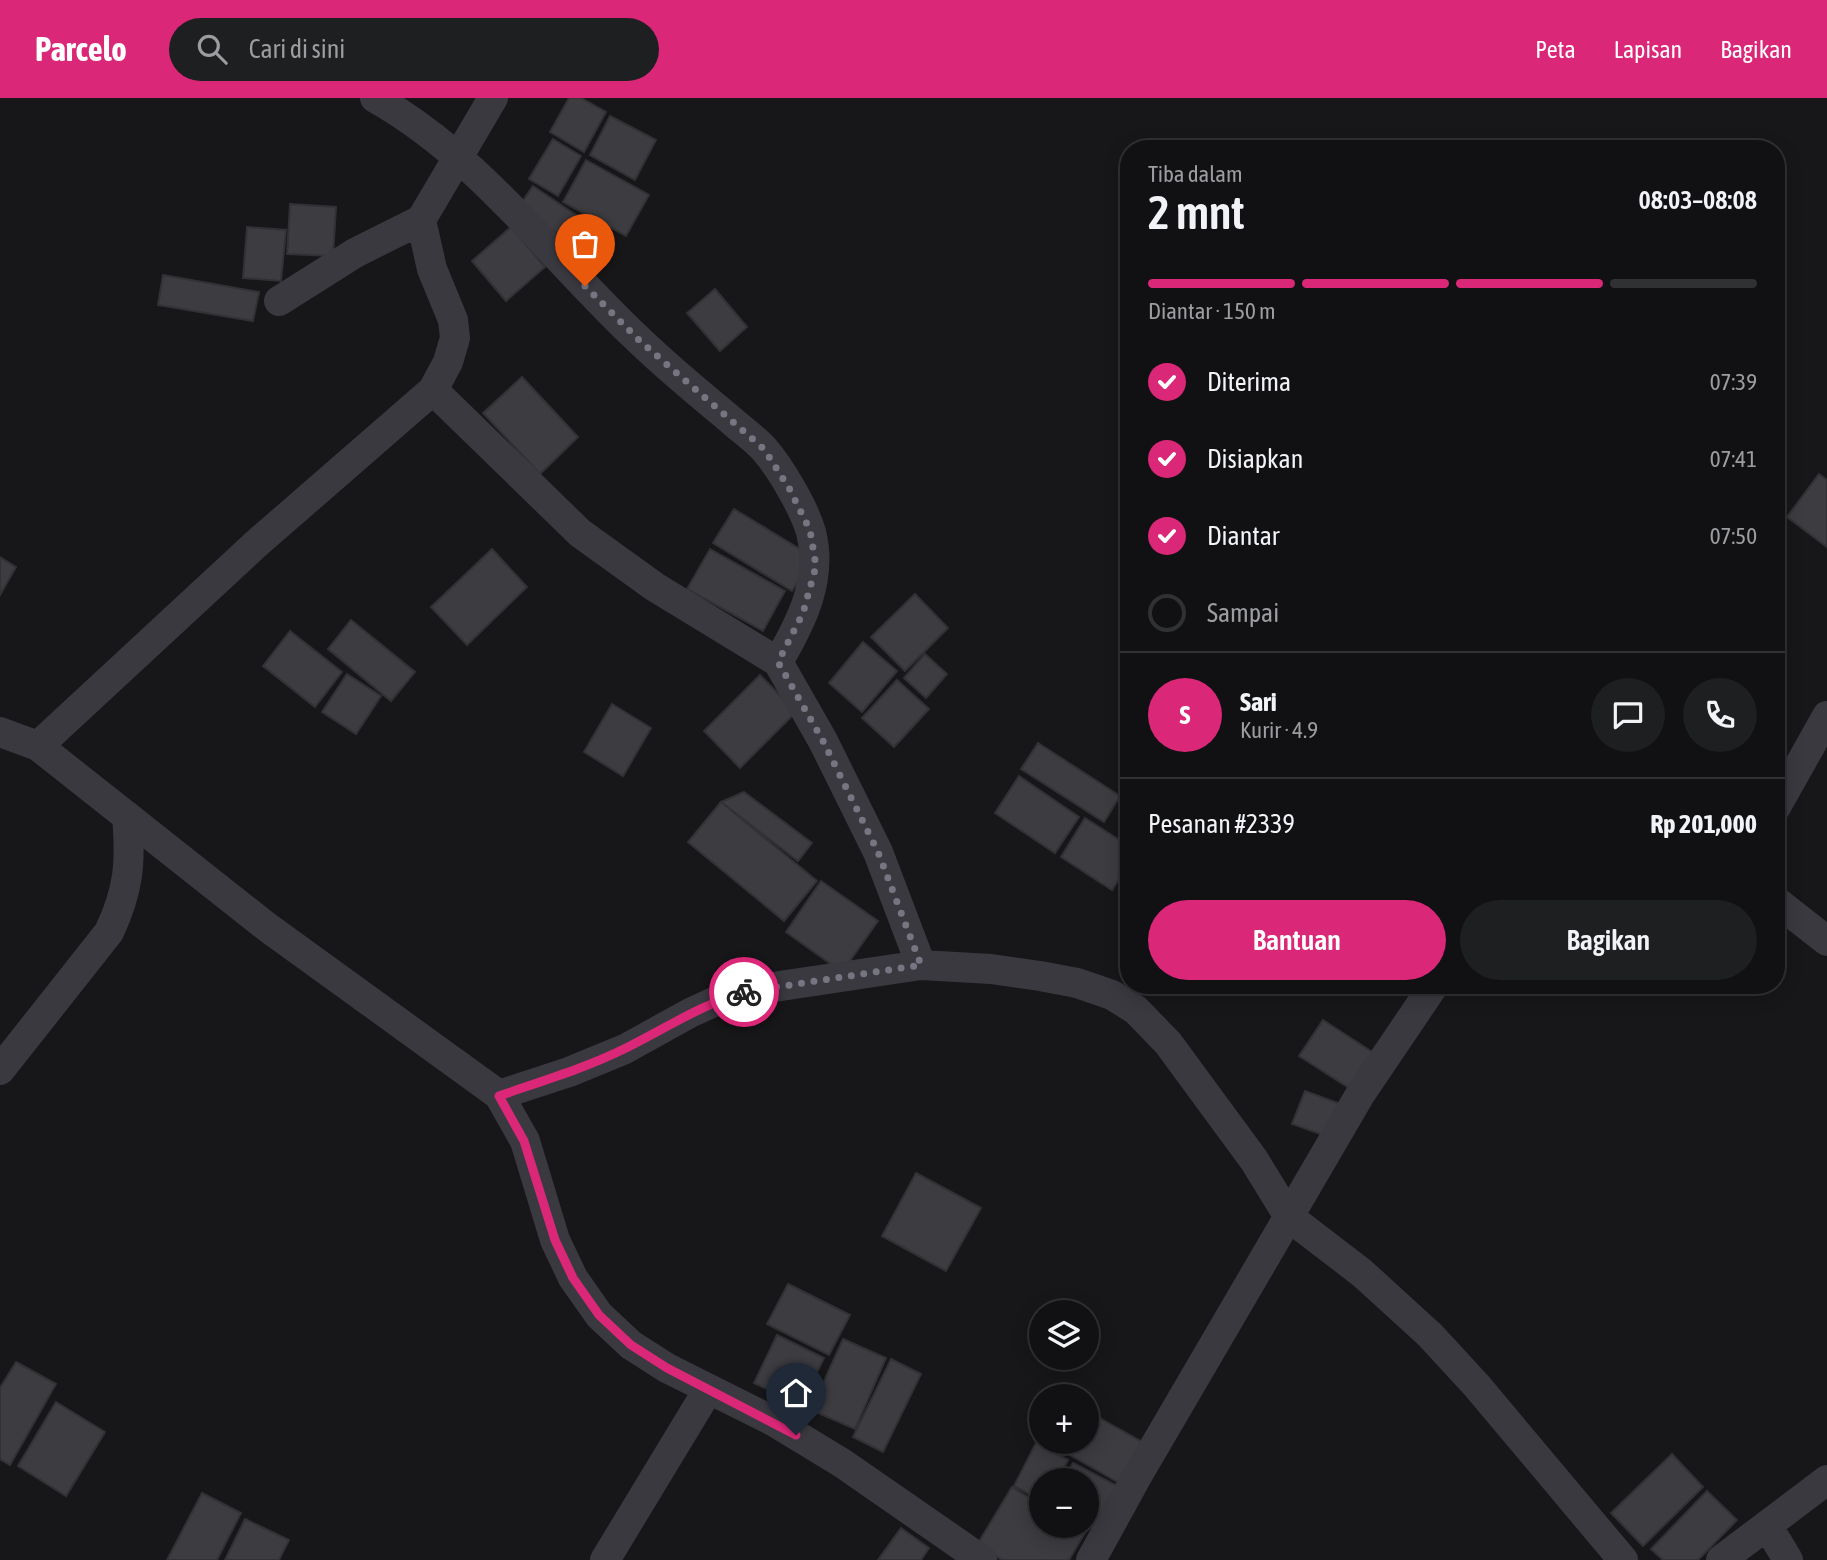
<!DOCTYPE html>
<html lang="id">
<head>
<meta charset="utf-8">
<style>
  body { margin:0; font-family:"Asap Condensed",sans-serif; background:#1e1f21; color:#f1f3f6; height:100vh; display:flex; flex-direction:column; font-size:26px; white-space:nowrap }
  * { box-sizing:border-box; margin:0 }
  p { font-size:23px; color:#9c9da0 }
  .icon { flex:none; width:38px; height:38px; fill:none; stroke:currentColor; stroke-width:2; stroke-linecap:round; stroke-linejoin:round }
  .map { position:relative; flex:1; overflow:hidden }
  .sheet { position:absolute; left:1120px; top:42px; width:665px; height:854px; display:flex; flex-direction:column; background:#111113; border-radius:28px; box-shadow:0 4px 18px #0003,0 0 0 2px #303133 }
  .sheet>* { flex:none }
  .buttons { position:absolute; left:1029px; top:1202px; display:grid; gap:14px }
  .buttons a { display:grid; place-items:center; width:70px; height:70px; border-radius:50%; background:#111113; box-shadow:0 4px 18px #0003,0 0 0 2px #303133; font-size:35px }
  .pin { position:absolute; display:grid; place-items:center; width:60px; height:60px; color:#fff; margin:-72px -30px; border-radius:50% 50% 50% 0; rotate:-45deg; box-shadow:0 0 7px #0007 }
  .pin .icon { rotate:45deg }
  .courier { position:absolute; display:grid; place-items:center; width:70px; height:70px; margin:-35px; border:5px solid #db2777; border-radius:50%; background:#fff; color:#222; box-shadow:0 2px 9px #0007 }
  .summary em { font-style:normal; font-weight:600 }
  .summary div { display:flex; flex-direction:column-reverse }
  .summary { display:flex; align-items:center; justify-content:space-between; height:119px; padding:0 28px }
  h1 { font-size:46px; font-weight:600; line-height:52px }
  .bar { display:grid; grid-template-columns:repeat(4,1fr); gap:10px 7px; align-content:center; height:84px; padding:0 28px }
  .bar i { height:9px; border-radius:5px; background:#303133 }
  .bar .selected { background:#db2777 }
  .bar p { grid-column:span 4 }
  .line { display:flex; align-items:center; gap:18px; padding:0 28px; border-top:2px solid #303133 }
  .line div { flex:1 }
  .round { display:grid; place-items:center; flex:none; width:74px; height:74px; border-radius:37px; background:#1e1f21 }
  ol { padding:0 28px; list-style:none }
  li { display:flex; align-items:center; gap:21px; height:77px }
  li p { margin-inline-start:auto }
  li .icon { padding:7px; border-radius:50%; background:#db2777; color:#fff; stroke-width:4 }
  li:last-child { color:#9c9da0 }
  li i { width:38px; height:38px; border:4px solid #303133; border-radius:50% }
  .primary-button { display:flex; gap:14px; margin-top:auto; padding:14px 28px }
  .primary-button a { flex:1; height:80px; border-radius:42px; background:#db2777; color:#fff; font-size:28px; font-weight:600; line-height:80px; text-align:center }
  .primary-button a+a { background:#1e1f21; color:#f1f3f6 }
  header { display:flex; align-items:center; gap:42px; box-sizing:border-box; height:98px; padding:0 35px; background:#db2777; color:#fff }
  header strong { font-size:33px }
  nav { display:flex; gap:38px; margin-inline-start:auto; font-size:24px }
  .search { width:490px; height:63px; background:#1e1f21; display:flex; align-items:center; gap:18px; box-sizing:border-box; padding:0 24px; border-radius:38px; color:#9c9da0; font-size:26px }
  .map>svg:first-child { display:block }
</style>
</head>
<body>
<header>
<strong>Parcelo</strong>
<div class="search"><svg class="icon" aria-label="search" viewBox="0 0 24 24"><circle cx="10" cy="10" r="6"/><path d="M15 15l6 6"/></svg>Cari di sini</div>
<nav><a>Peta</a><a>Lapisan</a><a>Bagikan</a></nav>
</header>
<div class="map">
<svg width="1827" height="1462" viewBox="0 0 1827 1462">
  <rect width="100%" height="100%" fill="#171719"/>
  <path fill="#3c3c41" stroke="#323135" stroke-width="2" d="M569,0H581L606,14L584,54L550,34Z
    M610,18L656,42L635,82L590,57Z
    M553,41L581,58L558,98L529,81Z
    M586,62L649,97L626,138L563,104Z
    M533,88L582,121L568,143L518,110Z
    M290,106L336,109L333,158L287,156Z
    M247,129L286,132L281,183L243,180Z
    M511,129L545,169L506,203L472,163Z
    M163,177L259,194L253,223L158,207Z
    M715,191L747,229L720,253L687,215Z
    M522,279L578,339L540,376L483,315Z
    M1819,376L1827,382V449L1787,419Z
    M734,411L813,459L792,493L713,445Z
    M492,451L527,489L467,547L431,509Z
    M710,451L785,493L763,533L687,491Z
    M0,459L16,469L0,497Z
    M915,496L948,530L905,573L871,539Z
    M351,522L415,574L391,603L328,551Z
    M290,533L342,574L315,609L263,568Z
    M863,544L897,573L862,614L829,585Z
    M925,556L947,576L926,600L904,580Z
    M347,576L381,598L356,636L322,614Z
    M760,577L796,614L740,670L704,633Z
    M897,582L929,611L894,649L862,620Z
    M612,606L651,630L623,678L584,654Z
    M1038,645L1120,698L1104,724L1021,671Z
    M1019,678L1079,719L1055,755L995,715Z
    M744,694L812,745L798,763L721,704Z
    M721,704L817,783L784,823L688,744Z
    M1085,720L1129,748V766L1112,792L1061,759Z
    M821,783L878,823L842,874L786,834Z
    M1323,922L1380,959L1357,995L1299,958Z
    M1305,993L1338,1005L1326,1038L1292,1026Z
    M916,1075L981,1110L946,1173L882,1138Z
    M788,1186L850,1217L829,1257L767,1226Z
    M777,1237L824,1260L801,1307L754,1285Z
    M843,1241L886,1260L855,1331L811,1312Z
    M891,1261L921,1276L883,1354L853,1339Z
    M16,1264L56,1286L10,1367L0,1361V1290Z
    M56,1304L105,1334L66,1398L18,1368Z
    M1087,1313L1144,1345L1121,1386L1047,1344H1087Z
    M1036,1345L1068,1362L1057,1382H1041V1402L1014,1388Z
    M1672,1356L1703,1389L1643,1448L1611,1415Z
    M1073,1365L1125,1392L1104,1433L1087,1423V1382H1064Z
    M1012,1389L1041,1407V1428H1077L1086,1433L1069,1462H1002L977,1447Z
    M1707,1393L1737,1422L1698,1462H1663L1651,1451Z
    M202,1395L241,1415L217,1462H167Z
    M245,1421L289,1442L279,1462H225Z
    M901,1430L929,1450L921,1462H878Z"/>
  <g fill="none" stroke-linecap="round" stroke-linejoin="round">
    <path stroke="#3a3940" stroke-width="30" d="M375,0C480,59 553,162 640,243C669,271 701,297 732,323C742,332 755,341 764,351C780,369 804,410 811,434C823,481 802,523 778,564
      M279,203L355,155L421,122
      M433,292L580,435L655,489L778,564L823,643L878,754L921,867
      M0,634L38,648L267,829L499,997L525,1043L555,1142L573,1180L599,1217L631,1247L667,1270L773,1323L842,1365L982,1462
      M38,648L256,446L433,292L448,264L455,240L453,222L432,171L421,122L493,0
      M1776,709L1827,618
      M1776,803L1827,843
      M0,972L109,834C129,792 131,764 127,718
      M499,997L569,974L625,951L690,915L718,902L747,893L921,867L991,871L1040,878L1077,885L1112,897L1136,912L1168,945L1254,1062L1289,1119L1362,1175L1430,1237L1477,1288L1623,1462
      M1767,1427L1788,1462
      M605,1462L708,1292
      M1091,1462L1136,1380L1361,995L1434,887
      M1721,1462L1827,1382"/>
  </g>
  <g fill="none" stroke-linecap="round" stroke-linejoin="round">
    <path stroke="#757681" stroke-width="7" stroke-dasharray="0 12.6" d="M585,188L640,243L764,351L789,390L810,432L816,468L803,515L778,564L823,643L878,754L921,867L744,894"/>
    <path stroke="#db2777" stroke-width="9" d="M744,894C701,907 666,930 626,950C586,970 542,983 499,998L524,1043L555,1142L573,1180L599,1217L631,1247L667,1270L796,1337"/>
  </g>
</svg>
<div class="buttons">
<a><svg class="icon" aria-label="layers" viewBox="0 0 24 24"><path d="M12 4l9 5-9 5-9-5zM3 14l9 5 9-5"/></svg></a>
<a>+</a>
<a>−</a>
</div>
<div class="pin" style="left:585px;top:188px;background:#ea580c"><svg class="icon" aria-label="bag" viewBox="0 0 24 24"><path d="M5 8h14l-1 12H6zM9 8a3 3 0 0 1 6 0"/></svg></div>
<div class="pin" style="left:796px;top:1337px;background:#1f2937"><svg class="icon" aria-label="home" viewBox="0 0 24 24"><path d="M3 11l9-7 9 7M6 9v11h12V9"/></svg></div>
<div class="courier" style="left:744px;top:894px"><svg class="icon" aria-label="bike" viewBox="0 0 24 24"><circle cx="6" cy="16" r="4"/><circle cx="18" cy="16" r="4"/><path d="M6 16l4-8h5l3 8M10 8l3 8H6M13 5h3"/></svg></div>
<section class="sheet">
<div class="summary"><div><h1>2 mnt</h1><p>Tiba dalam</p></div><em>08:03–08:08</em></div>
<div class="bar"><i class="selected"></i><i class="selected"></i><i class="selected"></i><i></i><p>Diantar · 150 m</p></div>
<ol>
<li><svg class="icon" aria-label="check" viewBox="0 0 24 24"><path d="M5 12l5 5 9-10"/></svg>Diterima<p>07:39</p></li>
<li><svg class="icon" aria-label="check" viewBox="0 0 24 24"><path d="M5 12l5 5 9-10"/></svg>Disiapkan<p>07:41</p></li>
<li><svg class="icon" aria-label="check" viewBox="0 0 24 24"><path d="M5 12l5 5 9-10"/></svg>Diantar<p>07:50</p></li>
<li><i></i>Sampai</li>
</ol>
<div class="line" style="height:126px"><b class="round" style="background:#db2777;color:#fff">S</b><div><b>Sari</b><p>Kurir · 4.9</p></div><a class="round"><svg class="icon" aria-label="chat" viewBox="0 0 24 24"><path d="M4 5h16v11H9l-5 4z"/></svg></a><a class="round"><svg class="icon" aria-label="phone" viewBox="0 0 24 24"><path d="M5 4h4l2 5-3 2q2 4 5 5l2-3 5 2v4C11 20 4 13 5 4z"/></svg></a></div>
<div class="line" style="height:91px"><div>Pesanan #2339</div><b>Rp 201,000</b></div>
<div class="primary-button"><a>Bantuan</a><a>Bagikan</a></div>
</section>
</div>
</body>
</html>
